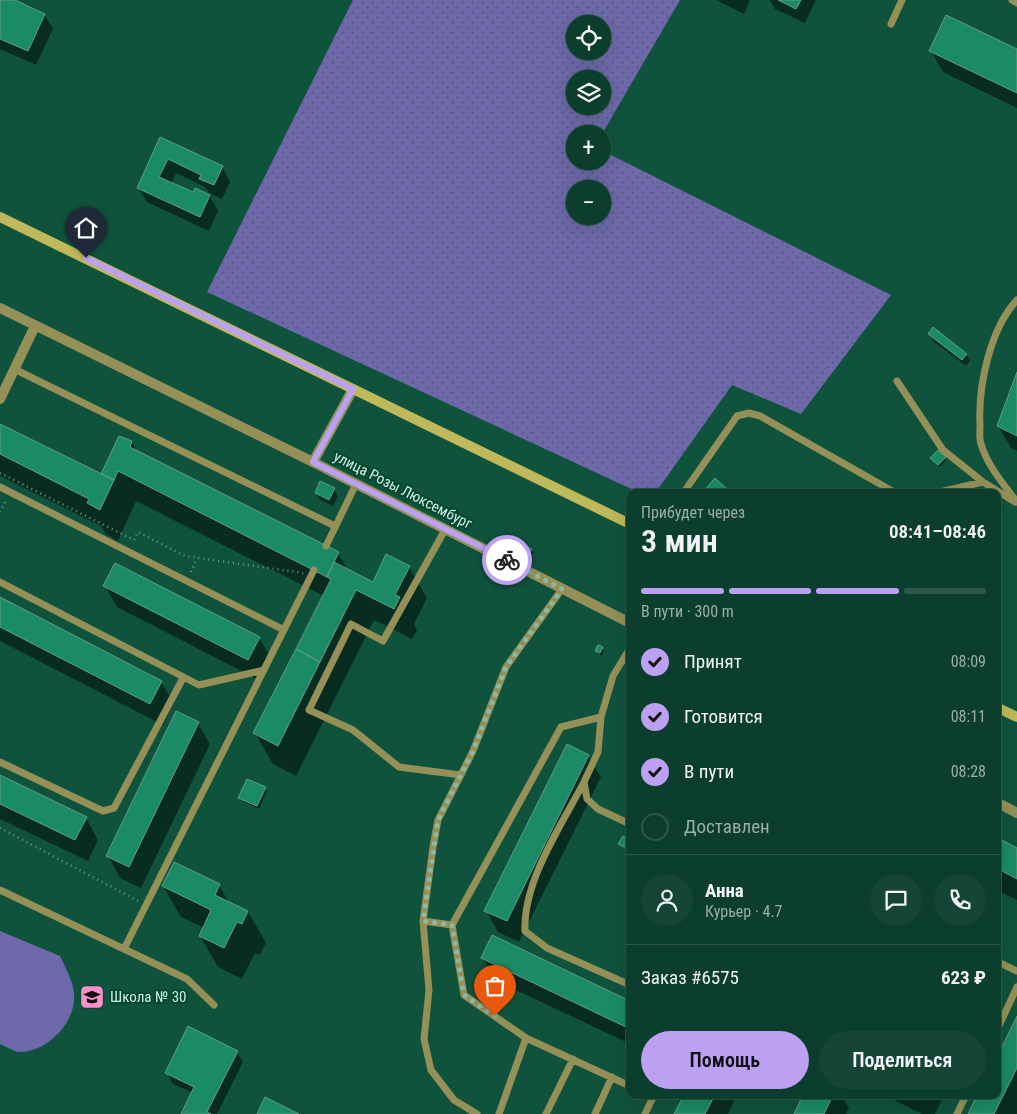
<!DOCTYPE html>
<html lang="ru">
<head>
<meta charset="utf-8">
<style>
  body { margin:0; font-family:"Roboto Condensed",sans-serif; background:#154536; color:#f1f3f6; height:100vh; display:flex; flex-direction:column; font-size:19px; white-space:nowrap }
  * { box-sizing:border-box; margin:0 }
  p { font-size:16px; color:#9aaeaa }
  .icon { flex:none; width:28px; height:28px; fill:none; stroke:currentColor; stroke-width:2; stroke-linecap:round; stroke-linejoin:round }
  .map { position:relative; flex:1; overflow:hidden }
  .drawer { position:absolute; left:626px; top:489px; width:375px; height:610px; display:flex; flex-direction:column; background:#0c3e2e; border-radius:10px; box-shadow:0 5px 20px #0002,0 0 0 1px #2c574a }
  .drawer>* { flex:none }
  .fabs { position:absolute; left:566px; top:15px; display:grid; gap:10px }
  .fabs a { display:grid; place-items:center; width:45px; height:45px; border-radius:50%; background:#0c3e2e; box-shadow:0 5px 20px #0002,0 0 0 1px #2c574a; font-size:25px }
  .pin { position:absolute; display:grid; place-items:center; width:42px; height:42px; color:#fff; margin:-51px -21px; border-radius:50% 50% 50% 0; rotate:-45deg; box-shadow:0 0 5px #0007 }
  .pin .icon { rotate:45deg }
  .courier { position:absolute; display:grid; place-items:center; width:50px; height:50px; margin:-25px; border:4px solid #bca0f2; border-radius:50%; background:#fff; color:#222; box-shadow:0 1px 6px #0007 }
  .summary em { font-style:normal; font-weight:600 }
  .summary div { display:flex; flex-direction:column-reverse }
  .summary { display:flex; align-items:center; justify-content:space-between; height:85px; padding:0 15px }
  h1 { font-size:32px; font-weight:600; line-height:38px }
  .bar { display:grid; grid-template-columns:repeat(4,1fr); gap:8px 5px; align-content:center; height:60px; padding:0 15px }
  .bar i { height:6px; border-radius:4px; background:#2c574a }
  .bar .active { background:#bca0f2 }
  .bar p { grid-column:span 4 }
  .line { display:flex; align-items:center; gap:12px; padding:0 15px; border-top:1px solid #2c574a }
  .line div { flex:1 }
  .round { display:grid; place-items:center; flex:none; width:52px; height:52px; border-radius:26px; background:#154536 }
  ol { padding:0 15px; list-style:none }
  li { display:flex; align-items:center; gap:15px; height:55px }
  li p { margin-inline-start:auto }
  li .icon { padding:5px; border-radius:50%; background:#bca0f2; color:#111; stroke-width:4 }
  li:last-child { color:#9aaeaa }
  li i { width:28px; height:28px; border:2px solid #2c574a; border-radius:50% }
  .primary-button { display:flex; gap:10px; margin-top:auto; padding:10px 15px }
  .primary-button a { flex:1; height:58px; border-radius:30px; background:#bca0f2; color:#111; font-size:20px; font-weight:600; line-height:58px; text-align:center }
  .primary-button a+a { background:#154536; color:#f1f3f6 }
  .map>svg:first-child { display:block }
</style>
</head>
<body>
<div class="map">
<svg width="1017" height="1114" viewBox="0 0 1017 1114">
  <defs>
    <pattern id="green-dots" width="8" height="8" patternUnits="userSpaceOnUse" patternTransform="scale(1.25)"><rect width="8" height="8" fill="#6d69aa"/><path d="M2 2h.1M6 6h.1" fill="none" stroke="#565876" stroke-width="1.8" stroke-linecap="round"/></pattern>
  </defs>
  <rect width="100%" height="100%" fill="#10533d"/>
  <path fill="url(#green-dots)" fill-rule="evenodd" d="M353,0H680L602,134H575V161H602L603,151L891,295L801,414L732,385L656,492H638L207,292ZM575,24H602V51H575ZM575,79H602V106H575ZM575,189H602V216H575Z"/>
  <path fill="#6d69aa" d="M0,931L60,956C66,969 76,986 74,1001C72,1026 45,1053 18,1052C13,1051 5,1046 0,1044Z"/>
  <path fill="#0007" d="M0,0H12L44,14L53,29L36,65L0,49Z
    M716,0H750L744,14Z
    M770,0H816L805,23L775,9Z
    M931,51H1017V108L943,72Z
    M161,139L222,167L230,182L222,199L209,193L205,187L176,173L171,184L194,194L196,190L210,196L218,211L209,231L147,202L138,188Z
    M929,334L966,354L970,361L966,366L933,341Z
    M1017,376V451L1011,448L998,426Z
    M0,425L102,476L120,437L132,442L137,452L338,553L348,571L373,583L409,567L427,598L414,624L417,630L412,639L374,620L296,776L273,764L255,733L324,596L136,501L118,541L106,534L101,526L0,476Z
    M932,458H945L946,461L940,467Z
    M725,488L727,492L705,491Z
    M334,489L338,496L333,506L320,500L316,493Z
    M517,549L531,550L533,553L530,558Z
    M105,586L259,638L272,659L261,681L117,607Z
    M0,598L161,682L174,703L163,725L0,641Z
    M602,648L604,651L602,656L596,651Z
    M198,723L210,744L141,888L120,878L108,856Z
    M588,756L601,777L519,942L498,932L486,910Z
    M0,777L86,818L98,840L88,861L0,819Z
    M265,788L267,791L259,809L242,801L240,798Z
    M998,840L1017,849V900L998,891Z
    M219,885L229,903L248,912L266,943L260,955L255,953L242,979L218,967L200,936L204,928L181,917L163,886Z
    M483,958L630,1002V1044L495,980Z
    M501,999L503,1002L499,1011L486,1003Z
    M1017,1019V1114H969L979,1095H998V1058Z
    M237,1052L243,1062L217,1114H183L193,1093L173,1084L167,1073Z
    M685,1095H735L736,1097L728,1114H676Z
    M805,1095H841L849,1108L846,1114H796Z
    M884,1095H944L935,1114H922Z"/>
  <path fill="#1b8a66" stroke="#609e84" d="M0,0H15L45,14L28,51L0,39Z
    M778,0H801L796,9Z
    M946,15L1017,49V93L929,51Z
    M160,137L223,166L214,185L199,179L201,175L168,159L159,177L193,192L195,188L210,195L200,217L137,188Z
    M933,327L967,354L962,360L928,334Z
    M1017,372V436L997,426Z
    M0,424L114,480L100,510L87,503L89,499L0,454Z
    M119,436L132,441L130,447L339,552L327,577L118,471L114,480L101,474Z
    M938,450L946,457L938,465L930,458Z
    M715,478L726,488L722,492H705L704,491Z
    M320,481L335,488L329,500L315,493Z
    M519,542L532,549L528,556L515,549Z
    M386,554L410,566L395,595L400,597L394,609L356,590L320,662L296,649L331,579L327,577L334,562L373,582Z
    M115,563L260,637L248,660L103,586Z
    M0,597L162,681L150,704L0,627Z
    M598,645L603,647L600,653L595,651Z
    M296,649L320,662L278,746L253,733Z
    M176,711L199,722L129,867L106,856Z
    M567,744L589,755L507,921L484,911Z
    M0,775L87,817L75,840L0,804Z
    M247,779L266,787L257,806L238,798Z
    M623,836L630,840V850L618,844Z
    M998,838L1017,848V879L998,869Z
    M174,862L220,884L215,895L248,911L242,924L237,922L224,948L199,936L211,910L162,886Z
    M492,935L630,1001V1029L481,958Z
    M489,993L502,998L497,1008L485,1003Z
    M1017,1016V1068L994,1114H968L977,1095H998V1055Z
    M188,1026L238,1051L207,1112L211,1114H181L194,1087L165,1073Z
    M684,1095H715L705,1114H674Z
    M803,1095H833L824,1114H794Z
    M265,1097L299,1114H257Z"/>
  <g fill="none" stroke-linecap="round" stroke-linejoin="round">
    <path stroke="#669886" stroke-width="2.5" stroke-dasharray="1 4" stroke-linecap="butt" d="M0,473L134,540L138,532L185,556L303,573
      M0,512L6,500
      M191,572L197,558
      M0,828L138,901"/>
    <path stroke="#949058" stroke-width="7" d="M1012,0L1017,3
      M891,24L902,0
      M1017,300C990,329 978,386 980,425C980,431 979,439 981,444C987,465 1004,485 1017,502
      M14,369L335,526
      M897,381L943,450L983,482L1015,502
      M0,487L284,630
      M684,492L737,416L749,413L760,416L894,492
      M940,492L983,482
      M446,528L383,641L351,624L309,710L353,730L399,767L461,775
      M326,546L356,484
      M0,582L199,685L264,670
      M630,648L613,676L601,717L598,752L584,782L587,799L598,809L630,824
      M0,762L103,811L114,808L183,678
      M584,782C561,826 523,881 525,931L547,948L630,985
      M0,890L187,979L214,1005
      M423,921L452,925L561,727L601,717
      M452,925L464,995L526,1038L630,1086
      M124,949L314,570
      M998,962L1017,971
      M998,1028L1017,987
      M477,1114L454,1100L431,1070L424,1039L429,990L423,921L433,847L438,820L473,751L506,667L562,589
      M499,1114L526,1038
      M546,1114L573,1059
      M595,1114L612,1077
      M645,1114L654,1095
      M957,1114L966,1095"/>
    <path stroke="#949058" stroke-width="10" d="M0,308L313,462L630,623
      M0,399L35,326
      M313,462L353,389
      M998,803L1017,813"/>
    <path stroke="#bfb95b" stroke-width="10" d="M0,217L630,524
      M998,708L1017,717"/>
  </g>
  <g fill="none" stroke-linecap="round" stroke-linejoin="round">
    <path stroke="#8cb8a6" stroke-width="5" stroke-dasharray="0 9" d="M495,1016L464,995L452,925L423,921L438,820L473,751L506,667L562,589L507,560"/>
    <path stroke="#bca0f2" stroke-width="6" d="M86,258L353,389L313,462L507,560"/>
  </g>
  <defs>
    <symbol id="school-square" viewBox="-11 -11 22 22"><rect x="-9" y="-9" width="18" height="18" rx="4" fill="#f890cc" stroke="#004832"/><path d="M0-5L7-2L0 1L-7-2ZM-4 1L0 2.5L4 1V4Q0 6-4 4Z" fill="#111"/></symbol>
  </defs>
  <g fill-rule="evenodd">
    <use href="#school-square" x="78" y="983" width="28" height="28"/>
  </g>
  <g text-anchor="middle" stroke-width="4.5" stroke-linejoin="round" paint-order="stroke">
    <g font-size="15" fill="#cfeedf" stroke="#004832">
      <text transform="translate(403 490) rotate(27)" y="5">улица Розы Люксембург</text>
    </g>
    <g font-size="15" fill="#cfeedf" stroke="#004832" text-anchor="start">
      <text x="110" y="1002">Школа № 30</text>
    </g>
  </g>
</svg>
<div class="fabs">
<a><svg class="icon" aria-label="locate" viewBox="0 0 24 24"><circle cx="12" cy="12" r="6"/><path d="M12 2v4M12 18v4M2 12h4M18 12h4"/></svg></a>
<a><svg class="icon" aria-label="layers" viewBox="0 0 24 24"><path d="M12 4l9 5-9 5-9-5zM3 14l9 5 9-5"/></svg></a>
<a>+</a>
<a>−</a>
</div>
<div class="pin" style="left:495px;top:1016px;background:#ea580c"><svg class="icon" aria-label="bag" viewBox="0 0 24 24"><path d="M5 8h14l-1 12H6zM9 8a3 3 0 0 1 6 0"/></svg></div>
<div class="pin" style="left:86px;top:258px;background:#1f2937"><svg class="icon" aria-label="home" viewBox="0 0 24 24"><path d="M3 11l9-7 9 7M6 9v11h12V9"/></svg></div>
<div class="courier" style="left:507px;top:560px"><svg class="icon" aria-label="bike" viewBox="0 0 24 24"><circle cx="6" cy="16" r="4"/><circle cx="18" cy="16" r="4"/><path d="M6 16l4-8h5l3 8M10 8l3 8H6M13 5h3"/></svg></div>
<section class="drawer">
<div class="summary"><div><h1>3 мин</h1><p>Прибудет через</p></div><em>08:41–08:46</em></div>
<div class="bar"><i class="active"></i><i class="active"></i><i class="active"></i><i></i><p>В пути · 300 m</p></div>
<ol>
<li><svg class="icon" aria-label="check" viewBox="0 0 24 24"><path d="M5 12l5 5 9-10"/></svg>Принят<p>08:09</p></li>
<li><svg class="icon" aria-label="check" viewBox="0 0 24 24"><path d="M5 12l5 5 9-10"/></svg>Готовится<p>08:11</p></li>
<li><svg class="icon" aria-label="check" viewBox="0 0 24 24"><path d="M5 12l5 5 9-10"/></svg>В пути<p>08:28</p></li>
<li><i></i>Доставлен</li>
</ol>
<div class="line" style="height:90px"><a class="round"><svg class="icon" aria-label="person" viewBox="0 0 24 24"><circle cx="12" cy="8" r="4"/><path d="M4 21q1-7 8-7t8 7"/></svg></a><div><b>Анна</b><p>Курьер · 4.7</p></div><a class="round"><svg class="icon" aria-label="chat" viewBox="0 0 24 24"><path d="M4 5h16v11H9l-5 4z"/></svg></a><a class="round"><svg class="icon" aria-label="phone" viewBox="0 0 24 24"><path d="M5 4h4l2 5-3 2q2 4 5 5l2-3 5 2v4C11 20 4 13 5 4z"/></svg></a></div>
<div class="line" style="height:65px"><div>Заказ #6575</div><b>623 ₽</b></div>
<div class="primary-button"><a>Помощь</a><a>Поделиться</a></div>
</section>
</div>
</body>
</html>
